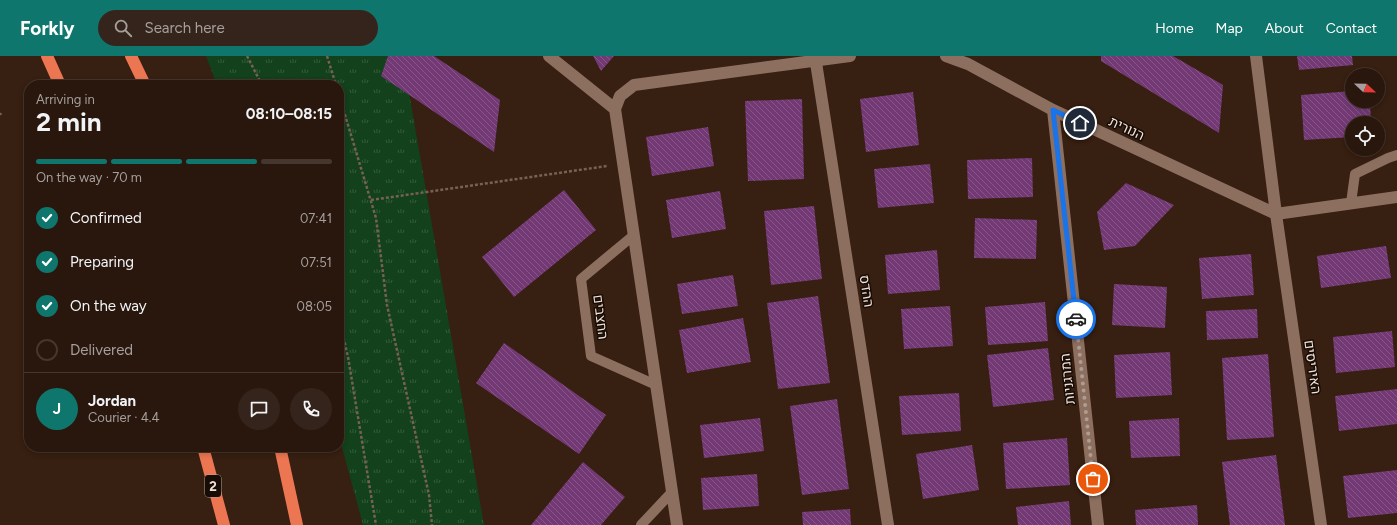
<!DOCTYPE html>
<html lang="en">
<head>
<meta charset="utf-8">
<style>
  body { margin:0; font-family:Figtree,Heebo,sans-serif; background:#35241b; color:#f1f3f6; height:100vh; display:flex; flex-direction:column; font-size:15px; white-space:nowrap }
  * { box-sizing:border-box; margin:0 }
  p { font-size:13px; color:#a59f9d }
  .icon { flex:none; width:22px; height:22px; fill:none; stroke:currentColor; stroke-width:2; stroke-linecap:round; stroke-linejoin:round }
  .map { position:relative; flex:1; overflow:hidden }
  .sheet { position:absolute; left:24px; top:24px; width:320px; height:372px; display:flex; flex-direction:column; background:#29170d; border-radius:16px; box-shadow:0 2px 6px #0003,0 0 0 1px #45362e }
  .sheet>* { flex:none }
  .needle { width:26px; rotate:112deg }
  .buttons { position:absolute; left:1345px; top:12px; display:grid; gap:8px }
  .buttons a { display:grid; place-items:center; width:40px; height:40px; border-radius:50%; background:#29170d; box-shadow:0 2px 6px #0003,0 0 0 1px #45362e; font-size:20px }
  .pin { position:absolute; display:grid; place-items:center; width:34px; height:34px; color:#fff; margin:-17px; border:2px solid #fff; border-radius:50%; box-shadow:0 1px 4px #0007 }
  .courier { position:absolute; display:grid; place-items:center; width:40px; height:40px; margin:-20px; border:3px solid #1a73e8; border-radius:50%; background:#fff; color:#222; box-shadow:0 1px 5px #0007 }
  .head em { font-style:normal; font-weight:700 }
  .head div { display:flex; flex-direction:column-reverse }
  .head { display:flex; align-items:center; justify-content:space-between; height:68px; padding:0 12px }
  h1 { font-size:26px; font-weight:700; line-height:30px }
  .bar { display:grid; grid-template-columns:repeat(4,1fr); gap:6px 4px; align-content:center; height:48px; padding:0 12px }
  .bar i { height:5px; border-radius:3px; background:#45362e }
  .bar .on { background:#0f766e }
  .bar p { grid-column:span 4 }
  .line { display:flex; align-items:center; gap:10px; padding:0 12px; border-top:1px solid #45362e }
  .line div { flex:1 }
  .round { display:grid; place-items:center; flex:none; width:42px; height:42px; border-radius:21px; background:#35241b }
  ol { padding:0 12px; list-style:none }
  li { display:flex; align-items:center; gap:12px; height:44px }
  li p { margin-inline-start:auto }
  li .icon { padding:4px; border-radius:50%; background:#0f766e; color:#fff; stroke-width:4 }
  li:last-child { color:#a59f9d }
  li i { width:22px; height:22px; border:2px solid #45362e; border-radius:50% }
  header { display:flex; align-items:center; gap:24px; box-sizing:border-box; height:56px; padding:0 20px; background:#0f766e; color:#fff }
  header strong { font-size:19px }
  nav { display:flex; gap:22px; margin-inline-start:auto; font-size:14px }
  .search { width:280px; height:36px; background:#35241b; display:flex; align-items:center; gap:10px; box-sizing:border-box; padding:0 14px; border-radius:22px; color:#a59f9d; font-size:15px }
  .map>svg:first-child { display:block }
</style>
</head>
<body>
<header>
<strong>Forkly</strong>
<div class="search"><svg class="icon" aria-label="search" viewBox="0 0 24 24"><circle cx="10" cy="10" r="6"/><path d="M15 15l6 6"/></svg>Search here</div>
<nav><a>Home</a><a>Map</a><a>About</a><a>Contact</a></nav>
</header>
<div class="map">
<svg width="1397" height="469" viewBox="0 0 1397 469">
  <defs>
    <pattern id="grass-tufts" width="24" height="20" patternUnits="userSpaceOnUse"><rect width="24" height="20" fill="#12411b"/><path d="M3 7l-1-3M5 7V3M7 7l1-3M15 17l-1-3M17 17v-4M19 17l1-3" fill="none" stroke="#355c3b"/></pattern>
    <pattern id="building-back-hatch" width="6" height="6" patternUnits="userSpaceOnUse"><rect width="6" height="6" fill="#733975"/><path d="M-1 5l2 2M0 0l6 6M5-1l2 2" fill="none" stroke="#875588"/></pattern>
  </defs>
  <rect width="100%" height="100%" fill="#371f11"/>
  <path fill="url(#grass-tufts)" d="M206,0H404L407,25L484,469H363L339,380V29H217Z"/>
  <path fill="url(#building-back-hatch)" d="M388,0H434L500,44L494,96L381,20Z
    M593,0H614L601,15Z
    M1101,0H1173L1223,29L1219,77L1101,5Z
    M1297,0H1352L1353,9L1299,14Z
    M1352,35V45H1370L1371,67H1352V81L1304,84L1301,39Z
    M913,36L919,89L866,96L860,43Z
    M802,43L804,123L748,125L745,45Z
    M708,71L714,110L652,120L646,81Z
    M1032,102L1033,141L968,143L967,104Z
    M930,108L934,147L878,152L874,113Z
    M1126,127L1174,149L1135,190L1104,194L1097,156Z
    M564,134L596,174L514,241L482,201Z
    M720,135L726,173L672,182L666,144Z
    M814,150L822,223L771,229L764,155Z
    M975,162L1037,164L1036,203L974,202Z
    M1386,190L1391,222L1321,232L1317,200Z
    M937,194L940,234L888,238L885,199Z
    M1251,198L1254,239L1202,243L1199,202Z
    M733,219L738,250L682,258L677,228Z
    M1114,228L1167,231L1165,272L1112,269Z
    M818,240L830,327L778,333L767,247Z
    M1045,246L1048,285L988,289L985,251Z
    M950,250L953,290L904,293L901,253Z
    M1257,253L1258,282L1207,284L1206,255Z
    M743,262L751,306L687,317L679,274Z
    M1392,275L1395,311L1336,317L1333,281Z
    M504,287L606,359L579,398L476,327Z
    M1048,292L1054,344L993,351L987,299Z
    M1170,296L1172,339L1116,342L1114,299Z
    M1268,298L1274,381L1227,384L1222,302Z
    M1397,333V368L1339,375L1335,340Z
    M959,337L961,375L902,379L899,340Z
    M837,343L849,433L802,439L790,350Z
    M760,362L764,395L704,402L700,369Z
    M1179,362L1180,400L1131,402L1129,365Z
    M1067,382L1070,429L1006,433L1003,387Z
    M972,389L979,434L923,443L916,398Z
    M1276,399L1285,469H1230L1222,406Z
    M583,406L625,441L601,469H531Z
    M1397,414V457L1348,462L1343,420Z
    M757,418L759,450L703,454L701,422Z
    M1069,445L1071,469H1018L1016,451Z
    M1197,449L1198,469H1136L1135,454Z
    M850,453L851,469H803L802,456Z"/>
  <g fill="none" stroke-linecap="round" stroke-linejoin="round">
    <path stroke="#766154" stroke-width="2.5" stroke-dasharray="3 2" stroke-linecap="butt" d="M247,0L262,29
      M327,0L336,29
      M339,39L376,162L387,249L429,439L432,469
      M0,57L1,59
      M371,144L607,110
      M339,262L348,301L376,469"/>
    <path stroke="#8c6f5f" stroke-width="10" d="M1351,147L1355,118L1388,102L1397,99
      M634,179L581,223L591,300L656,329
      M641,469L672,436"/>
    <path stroke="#8c6f5f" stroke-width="12" d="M549,0L615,53
      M815,0L888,469
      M946,0L968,8L1053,54L1276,158L1397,141
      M1256,0L1276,158L1321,469
      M1053,54L1098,469
      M677,469L615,53L620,40L634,29L850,0"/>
    <path stroke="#ed7652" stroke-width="12" d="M47,0L60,29
      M131,0L145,29
      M203,391L224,469
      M280,391L297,469"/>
  </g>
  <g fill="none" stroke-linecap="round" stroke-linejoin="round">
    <path stroke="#b09d92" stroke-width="4" stroke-dasharray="0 7.2" d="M1076,263L1093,423"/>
    <path stroke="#1a73e8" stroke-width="5" d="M1076,263L1053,54L1080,67"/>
  </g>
  <g text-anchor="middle" stroke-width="3" stroke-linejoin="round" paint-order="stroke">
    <rect fill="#170c06" stroke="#b0a198" stroke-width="1" x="205" y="419" width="16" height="22" rx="3"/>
    <g font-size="13" font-weight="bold" fill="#f1e1d7">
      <text x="213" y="435">2</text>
    </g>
    <g font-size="14" fill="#f1e1d7" stroke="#170c06">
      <text transform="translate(1127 72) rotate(25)" y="5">הנורית</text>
      <text transform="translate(867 235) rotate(81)" y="5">ההדס</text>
      <text transform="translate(601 261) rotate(83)" y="5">החצבים</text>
      <text transform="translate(1313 311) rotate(82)" y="5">האיריסים</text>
      <text transform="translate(1067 323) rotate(-96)" y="5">המרגניות</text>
    </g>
  </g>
</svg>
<div class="buttons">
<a><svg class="needle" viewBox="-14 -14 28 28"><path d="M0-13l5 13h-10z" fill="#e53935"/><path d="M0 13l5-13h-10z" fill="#a59f9d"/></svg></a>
<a><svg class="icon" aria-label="locate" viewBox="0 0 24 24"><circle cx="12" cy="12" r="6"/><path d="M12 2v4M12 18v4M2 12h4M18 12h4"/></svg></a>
</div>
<div class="pin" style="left:1093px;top:423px;background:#ea580c"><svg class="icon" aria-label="bag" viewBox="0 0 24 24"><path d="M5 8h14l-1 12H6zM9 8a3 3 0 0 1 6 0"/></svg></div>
<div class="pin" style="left:1080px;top:67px;background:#1f2937"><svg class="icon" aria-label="home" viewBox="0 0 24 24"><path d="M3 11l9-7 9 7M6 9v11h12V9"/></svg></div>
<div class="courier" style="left:1076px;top:263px"><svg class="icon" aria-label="car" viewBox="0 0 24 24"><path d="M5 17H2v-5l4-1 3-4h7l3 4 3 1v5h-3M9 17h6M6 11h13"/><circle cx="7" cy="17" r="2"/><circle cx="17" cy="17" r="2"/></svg></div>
<section class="sheet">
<div class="head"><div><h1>2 min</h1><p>Arriving in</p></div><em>08:10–08:15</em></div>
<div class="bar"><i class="on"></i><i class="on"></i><i class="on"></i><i></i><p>On the way · 70 m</p></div>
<ol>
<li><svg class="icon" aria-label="check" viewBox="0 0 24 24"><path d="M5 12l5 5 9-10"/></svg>Confirmed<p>07:41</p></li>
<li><svg class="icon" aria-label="check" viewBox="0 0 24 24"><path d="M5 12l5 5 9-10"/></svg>Preparing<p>07:51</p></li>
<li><svg class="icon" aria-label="check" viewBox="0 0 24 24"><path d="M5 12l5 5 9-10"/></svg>On the way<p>08:05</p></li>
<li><i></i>Delivered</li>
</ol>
<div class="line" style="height:72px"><b class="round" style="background:#0f766e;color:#fff">J</b><div><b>Jordan</b><p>Courier · 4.4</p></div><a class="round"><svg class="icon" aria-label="chat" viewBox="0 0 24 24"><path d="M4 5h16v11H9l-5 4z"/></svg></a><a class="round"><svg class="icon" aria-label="phone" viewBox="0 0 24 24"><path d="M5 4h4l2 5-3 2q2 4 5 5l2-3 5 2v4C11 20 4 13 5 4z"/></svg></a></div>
</section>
</div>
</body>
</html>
